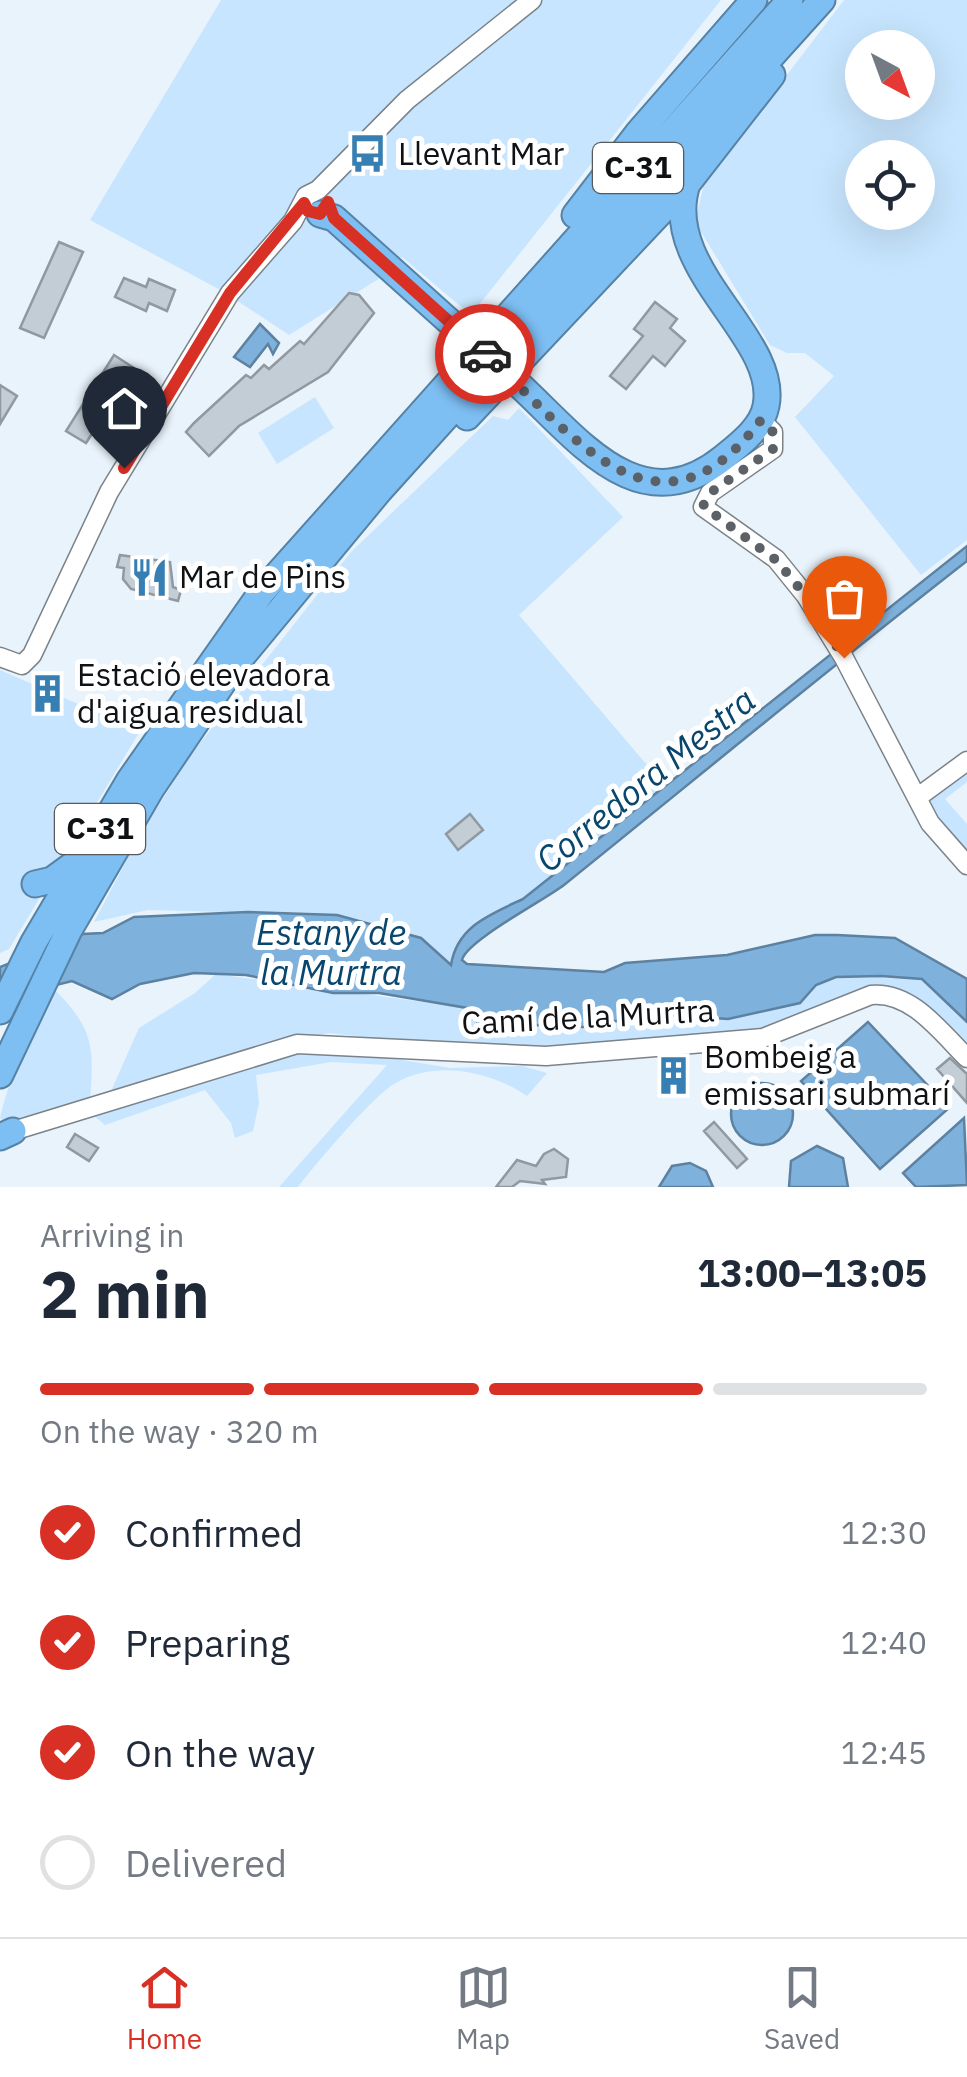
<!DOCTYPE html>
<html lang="en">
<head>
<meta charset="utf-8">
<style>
  body { margin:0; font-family:"IBM Plex Sans",sans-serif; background:#f2f2f3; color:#1f2937; height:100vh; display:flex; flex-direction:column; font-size:38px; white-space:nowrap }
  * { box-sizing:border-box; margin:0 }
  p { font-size:32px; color:#747a83 }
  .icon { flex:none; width:55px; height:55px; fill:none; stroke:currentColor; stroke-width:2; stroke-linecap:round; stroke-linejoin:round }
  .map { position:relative; height:1187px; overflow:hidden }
  .drawer { display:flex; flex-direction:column; background:#fff; flex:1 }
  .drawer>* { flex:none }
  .needle { width:65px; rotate:139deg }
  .buttons { position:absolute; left:845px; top:30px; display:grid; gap:20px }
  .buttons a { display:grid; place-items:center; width:90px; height:90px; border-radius:50%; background:#fff; box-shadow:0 10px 40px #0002; font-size:50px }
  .pin { position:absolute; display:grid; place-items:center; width:85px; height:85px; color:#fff; margin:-102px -42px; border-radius:50% 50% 50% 0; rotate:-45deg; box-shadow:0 0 10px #0007 }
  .pin .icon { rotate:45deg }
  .courier { position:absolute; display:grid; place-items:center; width:100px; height:100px; margin:-50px; border:8px solid #d93025; border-radius:50%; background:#fff; color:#222; box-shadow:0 2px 12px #0007 }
  .headline em { font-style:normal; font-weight:700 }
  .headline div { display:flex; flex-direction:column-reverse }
  .headline { display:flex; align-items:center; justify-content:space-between; height:170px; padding:0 40px }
  h1 { font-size:65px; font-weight:700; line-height:75px }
  .bar { display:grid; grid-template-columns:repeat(4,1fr); gap:15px 10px; align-content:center; height:120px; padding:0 40px }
  .bar i { height:12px; border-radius:8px; background:#e0e1e3 }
  .bar .current { background:#d93025 }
  .bar p { grid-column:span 4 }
  ol { padding:0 40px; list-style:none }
  li { display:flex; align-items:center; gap:30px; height:110px }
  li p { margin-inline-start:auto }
  li .icon { padding:10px; border-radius:50%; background:#d93025; color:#fff; stroke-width:4 }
  li:last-child { color:#747a83 }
  li i { width:55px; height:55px; border:5px solid #e0e1e3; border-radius:50% }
  .dock { display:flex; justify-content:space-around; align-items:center; height:140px; border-top:2px solid #e0e1e3; background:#fff; font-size:28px; color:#747a83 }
  .dock a { display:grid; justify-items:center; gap:5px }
  .dock .current { color:#d93025 }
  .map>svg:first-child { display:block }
</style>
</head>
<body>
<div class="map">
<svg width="967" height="1187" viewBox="0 0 967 1187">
  <rect width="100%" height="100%" fill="#e9f3fb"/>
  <path fill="#c7e5fe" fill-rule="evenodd" d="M221,0H721L471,315L402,257L380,278L289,335L224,292L90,220Z
    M844,0H967V540L921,575L795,417L834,376L805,353H787L770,345L695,222L704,184ZM862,48H918V102H862ZM862,158H918V212H862Z
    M315,397L334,428L277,464L258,433Z
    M519,408L623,517L519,615L665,786L523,899L481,920L452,966L421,938L337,915L148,910L94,922L141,833L190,756L351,552L493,416L508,420Z
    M0,670L140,731L9,949L0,953Z
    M967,768V782L945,799L967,824V857L929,815L927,798Z
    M216,974L468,1008L478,1023L585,1027L654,1014L728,1019L800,1003L816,985L836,977L922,979L967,1022V1054L894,990L764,1034L566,1049L450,1048L330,1033L275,1041L111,1091L139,1028L195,993Z
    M56,991C94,1030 94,1047 90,1101L8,1125L0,1118C10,1072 33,1032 56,991Z
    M304,1051L378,1056L450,1068L522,1066L547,1073L527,1096C491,1071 434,1059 394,1084C372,1097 316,1164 298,1187H279L387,1065L331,1062L256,1075L259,1103L253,1131L235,1138L231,1123L205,1090L105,1125L93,1115Z"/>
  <path fill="#7eb1db" stroke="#5d81a0" stroke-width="2.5" d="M260,324L279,343L273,354L268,344L250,367L234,357Z
    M967,546V561C831,667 698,777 564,885C543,901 466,941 462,960L467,964L604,972L625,963L727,955L815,935H837L895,938L967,979V1022L922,979L881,976L836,977L816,985L800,1003L728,1019L654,1014L585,1027L478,1023L467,1008L379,993H333L246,975L194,973L140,984L112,999L72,981L0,999V967L82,934L103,933L134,917L248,912L337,915L421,938L451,965C457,926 491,914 523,899Z
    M868,1022L949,1108L880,1169L801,1081Z
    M731 1114a31 31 0 1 1 62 0a31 31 0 1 1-62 0Z
    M964,1118L967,1185L916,1187L903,1173Z
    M817,1146L843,1158L848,1187H789L791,1161Z
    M690,1163L706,1171L713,1187H659L672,1166Z"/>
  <path fill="#c3cdd5" stroke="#9098a0" stroke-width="2.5" d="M59,242L83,252L44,338L20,328Z
    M124,278L146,287L149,279L175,290L167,311L149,303L146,311L115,297Z
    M349,293L359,295L374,313L328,372L239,426L209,456L186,432L194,423L246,375L251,378L264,365L269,369L300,341L304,344Z
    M655,302L677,319L670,328L685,341L665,366L653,356L626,389L610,376L643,336L634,329Z
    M114,355L134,368L86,443L66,431Z
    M0,385L17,396L0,424Z
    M120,555L170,562L173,587L181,590L178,601L131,589L123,579L124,568L117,567Z
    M470,814L483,830L458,850L446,834Z
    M950,1058L967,1074V1103L937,1069Z
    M661 1074a12 12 0 1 1 24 0a12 12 0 1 1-24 0Z
    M714,1122L747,1159L737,1168L704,1131Z
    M75,1134L98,1148L89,1161L67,1147Z
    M554,1149L568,1159L566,1177L542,1180L545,1184L520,1181L512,1187H496L517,1160L536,1166L544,1154Z"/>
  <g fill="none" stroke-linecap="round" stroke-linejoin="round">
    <defs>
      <path id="minor" d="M761,420L773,432V449L710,493L703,507L776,559L806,596L844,658L930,823L967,865
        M0,657L22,665L32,655L109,492L230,293L293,221L306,196L318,190L407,100L532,0
        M918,797L967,761
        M13,1131L297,1044L546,1056L680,1045L763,1038L871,995C911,991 940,1031 967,1058"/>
      <path id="highway" d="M320,214L334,218L451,323
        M575,215L638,133L754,0
        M515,381C576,436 638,526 723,458C739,445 762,428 766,406C780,337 659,270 687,184
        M467,417L687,184L772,75
        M35,884L52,880L74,864
        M0,1011L34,942L129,781L261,593L790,0
        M0,1075L69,930L151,789L234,666L379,491L822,0
        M0,1137L13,1131"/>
    </defs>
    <use href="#minor" stroke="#7a838a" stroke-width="21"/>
    <use href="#highway" stroke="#5682a5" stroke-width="29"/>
    <use href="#minor" stroke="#fff" stroke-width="18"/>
    <use href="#highway" stroke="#7dbef3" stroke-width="25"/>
    <defs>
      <path id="highway-bridge" d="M451,323L515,381"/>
    </defs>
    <use href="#highway-bridge" stroke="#5682a5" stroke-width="29" stroke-linecap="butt"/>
    <use href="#highway-bridge" stroke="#7dbef3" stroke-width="25"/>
  </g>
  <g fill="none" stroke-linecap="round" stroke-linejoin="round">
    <path stroke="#5b6166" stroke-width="10" stroke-dasharray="0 18" d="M485,354C573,433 656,558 761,420L773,432V449L710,493L703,506L776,560L806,596L844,658"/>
    <path stroke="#d93025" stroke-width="12" d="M124,468L230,293L304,203L308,211L320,214L328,202L334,218L485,354"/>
  </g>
  <defs>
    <symbol id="bus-bare" viewBox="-9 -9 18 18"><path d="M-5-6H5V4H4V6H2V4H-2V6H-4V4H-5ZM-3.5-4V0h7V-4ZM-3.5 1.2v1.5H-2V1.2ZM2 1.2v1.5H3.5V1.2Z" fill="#377eb2" stroke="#fff" stroke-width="2.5" paint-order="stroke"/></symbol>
    <symbol id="restaurant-bare" viewBox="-9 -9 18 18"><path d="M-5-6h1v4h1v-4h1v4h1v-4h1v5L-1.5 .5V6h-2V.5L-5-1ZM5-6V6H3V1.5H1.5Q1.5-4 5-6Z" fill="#377eb2" stroke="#fff" stroke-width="2.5" paint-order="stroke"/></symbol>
    <symbol id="building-bare" viewBox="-9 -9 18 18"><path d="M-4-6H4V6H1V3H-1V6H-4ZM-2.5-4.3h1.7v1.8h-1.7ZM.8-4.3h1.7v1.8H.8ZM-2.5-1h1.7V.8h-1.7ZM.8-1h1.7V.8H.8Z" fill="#377eb2" stroke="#fff" stroke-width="2.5" paint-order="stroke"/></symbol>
  </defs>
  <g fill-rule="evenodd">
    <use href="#bus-bare" x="340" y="126" width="55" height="55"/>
    <use href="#restaurant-bare" x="122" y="550" width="55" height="55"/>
    <use href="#building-bare" x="20" y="666" width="55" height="55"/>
    <use href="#building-bare" x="646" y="1048" width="55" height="55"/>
  </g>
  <g text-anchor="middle" stroke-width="10" stroke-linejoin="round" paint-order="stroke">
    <g fill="#fff" stroke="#57595b" stroke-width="2.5">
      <rect x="593" y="143" width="90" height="50" rx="8"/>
      <rect x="55" y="804" width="90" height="50" rx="8"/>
    </g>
    <g font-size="30" font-weight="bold" fill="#0f1215">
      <text x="638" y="178">C-31</text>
      <text x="100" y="839">C-31</text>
    </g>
    <g font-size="32" fill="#0f1215" stroke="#fff" text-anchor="start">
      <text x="398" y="165">Llevant Mar</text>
      <text x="179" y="588">Mar de Pins</text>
      <text x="77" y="686">Estació elevadora<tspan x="77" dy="37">d'aigua residual</tspan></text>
      <text x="704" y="1068">Bombeig a<tspan x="704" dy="37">emissari submarí</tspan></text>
    </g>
    <g font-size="32" fill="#0f1215" stroke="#fff">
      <text transform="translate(588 1017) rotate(-3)" y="11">Camí de la Murtra</text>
    </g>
    <g font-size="35" font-style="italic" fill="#08466e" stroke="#fff">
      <text transform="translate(646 780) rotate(-39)" y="12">Corredora Mestra</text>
      <text x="331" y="945">Estany de<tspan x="331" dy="40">la Murtra</tspan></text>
    </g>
  </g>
</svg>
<div class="buttons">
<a><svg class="needle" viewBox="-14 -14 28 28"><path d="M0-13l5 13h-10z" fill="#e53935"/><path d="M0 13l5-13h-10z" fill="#747a83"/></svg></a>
<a><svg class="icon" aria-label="locate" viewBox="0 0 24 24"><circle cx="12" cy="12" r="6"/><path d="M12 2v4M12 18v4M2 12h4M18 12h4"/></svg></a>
</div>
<div class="pin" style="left:844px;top:658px;background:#ea580c"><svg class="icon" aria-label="bag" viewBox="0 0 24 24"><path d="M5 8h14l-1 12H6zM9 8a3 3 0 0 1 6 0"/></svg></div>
<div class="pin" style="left:124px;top:468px;background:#1f2937"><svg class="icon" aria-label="home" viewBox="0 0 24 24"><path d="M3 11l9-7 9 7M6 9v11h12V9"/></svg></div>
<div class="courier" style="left:485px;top:354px"><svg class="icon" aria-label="car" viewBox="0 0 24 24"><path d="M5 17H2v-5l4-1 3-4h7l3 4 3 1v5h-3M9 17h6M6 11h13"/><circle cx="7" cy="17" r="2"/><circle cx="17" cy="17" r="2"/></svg></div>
</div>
<section class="drawer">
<div class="headline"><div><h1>2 min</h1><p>Arriving in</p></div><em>13:00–13:05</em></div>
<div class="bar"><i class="current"></i><i class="current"></i><i class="current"></i><i></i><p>On the way · 320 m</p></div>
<ol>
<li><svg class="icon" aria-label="check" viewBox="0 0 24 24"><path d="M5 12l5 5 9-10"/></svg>Confirmed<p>12:30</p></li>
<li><svg class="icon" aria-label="check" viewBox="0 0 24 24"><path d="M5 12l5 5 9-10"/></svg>Preparing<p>12:40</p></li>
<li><svg class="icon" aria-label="check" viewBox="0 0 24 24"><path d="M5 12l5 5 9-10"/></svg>On the way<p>12:45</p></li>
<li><i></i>Delivered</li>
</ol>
</section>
<nav class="dock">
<a class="current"><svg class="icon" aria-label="home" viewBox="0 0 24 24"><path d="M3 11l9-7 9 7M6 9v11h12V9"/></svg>Home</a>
<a><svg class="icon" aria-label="map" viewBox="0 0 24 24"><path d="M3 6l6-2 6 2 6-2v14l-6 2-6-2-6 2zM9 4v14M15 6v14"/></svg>Map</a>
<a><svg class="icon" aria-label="saved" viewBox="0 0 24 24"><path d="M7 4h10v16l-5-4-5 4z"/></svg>Saved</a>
</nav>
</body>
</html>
